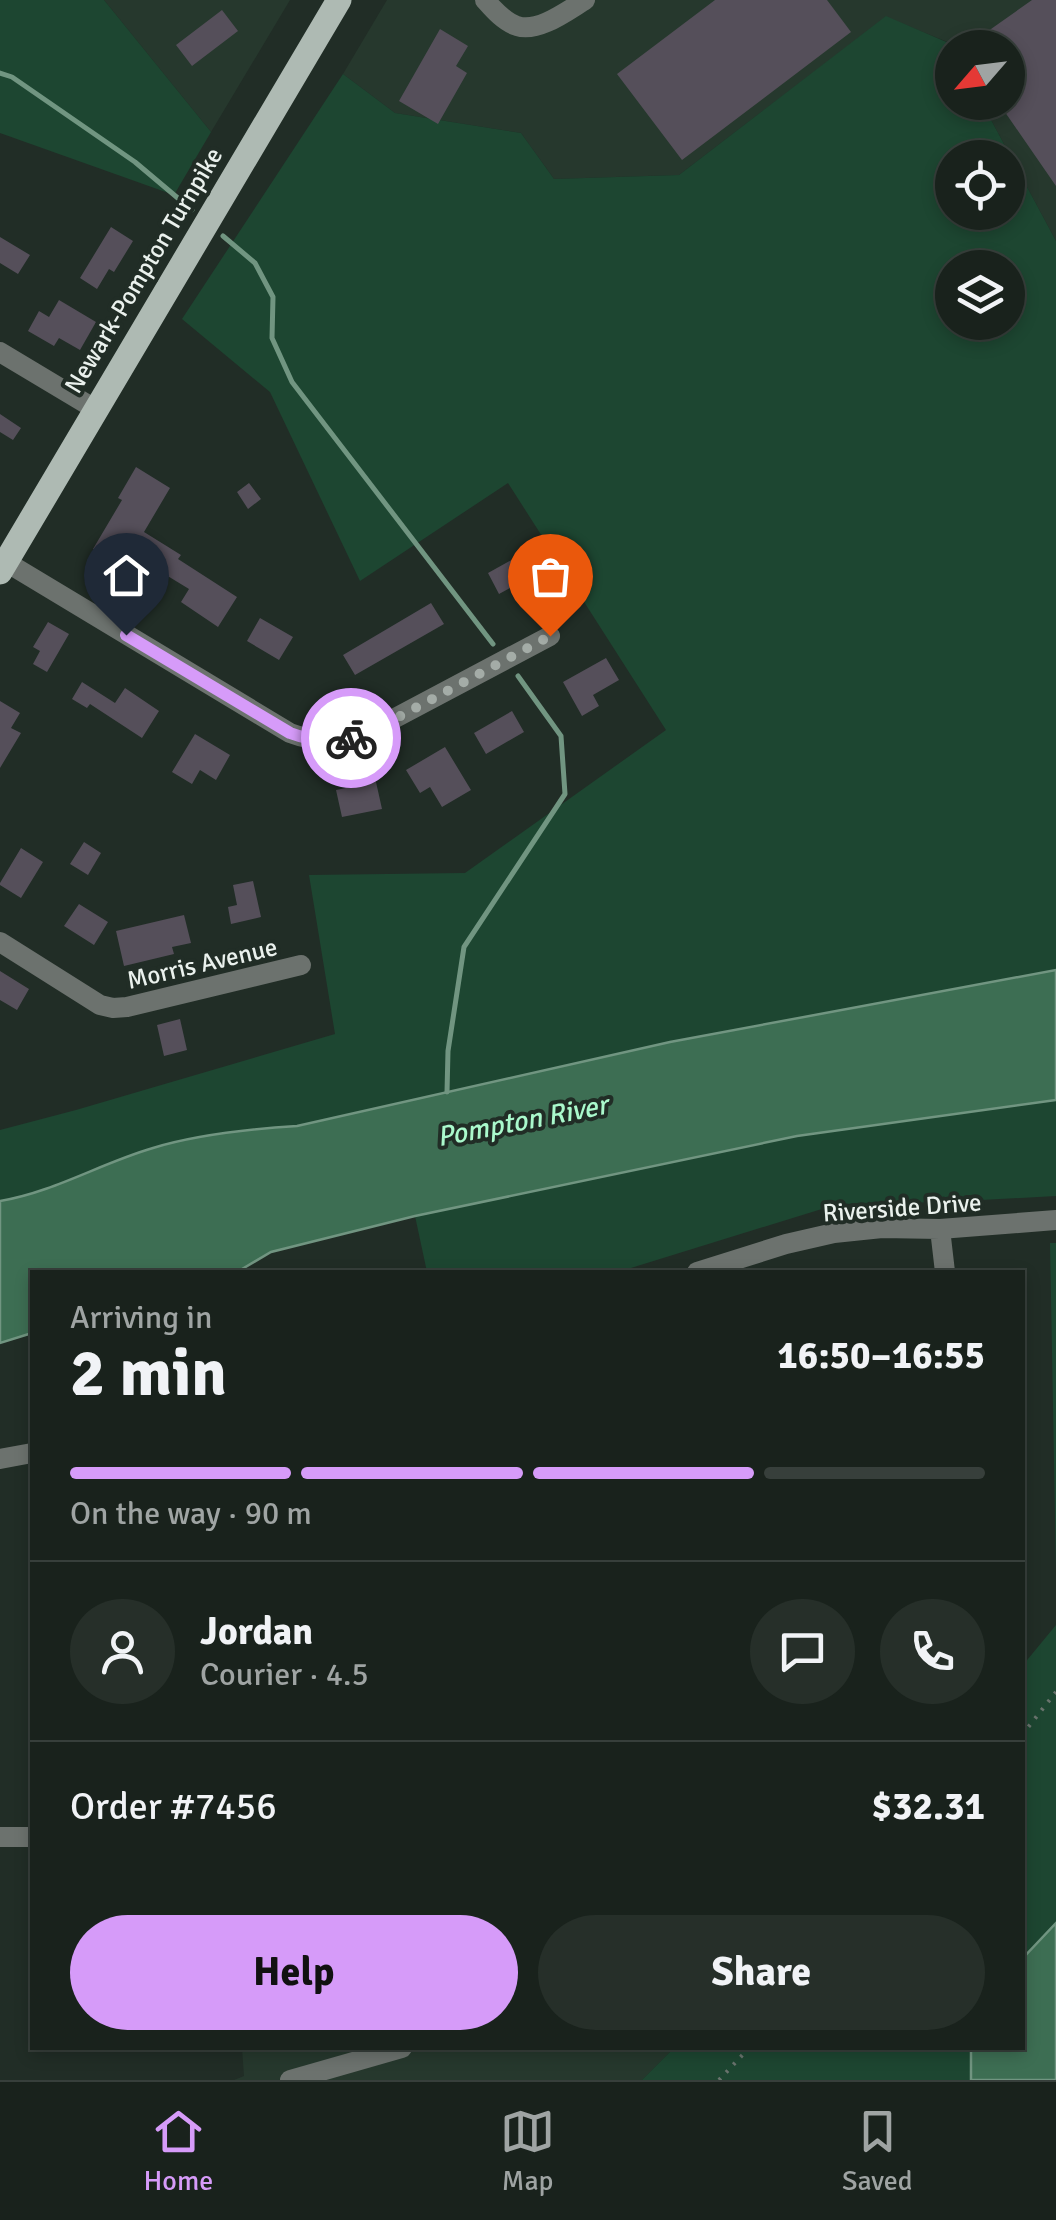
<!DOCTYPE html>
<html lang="en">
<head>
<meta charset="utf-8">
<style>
  body { margin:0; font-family:Signika,sans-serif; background:#262f29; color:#f1f3f6; height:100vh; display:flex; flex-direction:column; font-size:38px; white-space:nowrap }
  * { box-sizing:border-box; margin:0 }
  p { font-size:32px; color:#9fa4a3 }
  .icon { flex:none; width:55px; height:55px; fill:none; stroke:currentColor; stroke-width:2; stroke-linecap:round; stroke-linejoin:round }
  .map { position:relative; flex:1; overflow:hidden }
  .drawer { position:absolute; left:30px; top:1270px; width:995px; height:780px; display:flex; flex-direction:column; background:#19221c; border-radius:0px; box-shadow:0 5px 15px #0003,0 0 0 2px #373f3b }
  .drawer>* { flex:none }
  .needle { width:65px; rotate:242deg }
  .tools { position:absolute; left:935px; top:30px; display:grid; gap:20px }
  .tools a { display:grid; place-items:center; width:90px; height:90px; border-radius:50%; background:#19221c; box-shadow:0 5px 15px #0003,0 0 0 2px #373f3b; font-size:50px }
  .pin { position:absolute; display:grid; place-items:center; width:85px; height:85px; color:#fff; margin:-102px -42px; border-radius:50% 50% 50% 0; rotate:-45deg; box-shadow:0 0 10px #0007 }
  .pin .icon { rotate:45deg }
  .courier { position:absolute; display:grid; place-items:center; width:100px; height:100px; margin:-50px; border:8px solid #d69bf9; border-radius:50%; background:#fff; color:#222; box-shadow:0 2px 12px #0007 }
  .summary em { font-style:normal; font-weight:700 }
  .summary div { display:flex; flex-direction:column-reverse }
  .summary { display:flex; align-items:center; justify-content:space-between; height:170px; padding:0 40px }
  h1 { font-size:65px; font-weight:700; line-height:75px }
  .bar { display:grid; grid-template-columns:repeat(4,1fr); gap:15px 10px; align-content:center; height:120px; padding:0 40px }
  .bar i { height:12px; border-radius:8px; background:#373f3b }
  .bar .on { background:#d69bf9 }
  .bar p { grid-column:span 4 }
  .line { display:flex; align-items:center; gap:25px; padding:0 40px; border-top:2px solid #373f3b }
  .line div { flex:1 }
  .round { display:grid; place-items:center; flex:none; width:105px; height:105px; border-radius:52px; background:#262f29 }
  .primary-button { display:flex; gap:20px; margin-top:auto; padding:20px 40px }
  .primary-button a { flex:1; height:115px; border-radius:60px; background:#d69bf9; color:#111; font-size:40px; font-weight:700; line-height:115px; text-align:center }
  .primary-button a+a { background:#262f29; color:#f1f3f6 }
  .menu { display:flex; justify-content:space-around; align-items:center; height:140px; border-top:2px solid #373f3b; background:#19221c; font-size:28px; color:#9fa4a3 }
  .menu a { display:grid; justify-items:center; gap:5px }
  .menu .on { color:#d69bf9 }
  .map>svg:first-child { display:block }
</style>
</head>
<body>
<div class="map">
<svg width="1056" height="2080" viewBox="0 0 1056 2080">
  <rect width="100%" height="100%" fill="#212d26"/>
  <path fill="#26382d" d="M104,0H290L211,132Z
    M387,0H1056V241L982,103L1008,102V48L953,47L950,43L886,17L679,175L554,179L521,133L395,113L343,74Z
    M242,2048H674L642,2080H234L244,2076Z"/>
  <path fill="#1d4631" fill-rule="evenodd" d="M0,0H104L211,132L174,195L0,133Z
    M886,16L951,44L953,47L952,102L982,103L1056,241V970L670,1042L297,1126C250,1129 199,1134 153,1148C101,1163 54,1192 0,1201V1130L76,1110L335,1034L309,875L465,873L666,730L508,483L360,581L270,392L182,319L343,74L395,113L521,133L554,179L679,175ZM952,158H1008V212H952ZM952,268H1008V322H952Z
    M1056,1100V1196L944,1202L838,1204L618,1272H427L415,1216L797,1136Z
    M1050,1243H1056V1571Z
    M1056,1625V2080H642L674,2048H1022L1023,1665Z"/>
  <path fill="#3d6e53" stroke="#719581" stroke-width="2.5" d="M1056,970V1100L797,1136L415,1216L271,1252L237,1272H32V1333L0,1343V1201C54,1192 101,1163 153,1148C199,1134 250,1129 297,1126L670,1042Z
    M1056,1923V2080H971V2048H1022L1023,1958Z"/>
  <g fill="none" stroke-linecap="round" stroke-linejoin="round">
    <path stroke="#719581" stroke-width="5" d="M0,73L12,77L135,162L192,210
      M223,236L255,263L273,297L272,338L292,382L493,644
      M447,1092L448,1051L464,947L565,794L561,736L518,676"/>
  </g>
  <path fill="#554f5a" d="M715,0H827L851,32L682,160L617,74Z
    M1032,0H1056V186L998,102H1008V48H964Z
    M222,10L238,31L192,66L176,45Z
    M440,29L468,46L456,66L467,73L438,124L399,101Z
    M111,227L133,241L114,272L109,269L97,289L80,278Z
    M0,237L30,255L18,274L0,263Z
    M59,300L96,322L80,350L59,338L54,346L28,331L39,311L49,317Z
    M0,414L21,428L13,440L0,432Z
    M136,467L170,488L144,532L181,555L178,559L237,597L218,627L181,602L189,589L148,564L150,561L124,545L114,562L93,549L122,500L118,498Z
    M249,483L261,499L248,509L237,492Z
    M526,552L537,573L499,594L488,573Z
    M431,603L444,624L355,675L343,655Z
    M260,618L293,637L279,660L247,641Z
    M48,622L69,634L47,672L33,664L40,651L33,647Z
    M606,658L619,680L593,695L599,706L582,716L563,682Z
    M82,682L115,703L125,688L159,711L142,738L90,704L87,708L72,699Z
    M0,701L20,713L11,728L21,733L0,768Z
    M512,711L524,732L486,754L474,733Z
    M195,734L230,755L216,780L200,770L192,784L172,772Z
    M445,747L471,790L442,807L430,787L420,793L406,770Z
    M376,782L382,809L342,817L336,790Z
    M84,842L101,853L88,875L70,864Z
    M21,848L43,862L21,898L0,885V883Z
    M253,881L261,917L231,924L228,907L237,905L233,885Z
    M79,904L108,922L94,945L64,926Z
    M184,915L191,943L172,947L174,954L124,966L116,931Z
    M0,971L29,989L17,1010L0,1000Z
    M180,1019L187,1050L164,1056L157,1025Z"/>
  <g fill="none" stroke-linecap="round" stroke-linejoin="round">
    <path stroke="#69736d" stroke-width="4" stroke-dasharray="2.5 8" stroke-linecap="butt" d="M1022,1735L1056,1692
      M719,2080L749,2048"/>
    <path stroke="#6c726e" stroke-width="20" d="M485,0C493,9 504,22 517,26C538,33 567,11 585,0
      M0,352L95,409
      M6,562L290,733C316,743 338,741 365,734L550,636
      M0,942L100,1005L113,1008L127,1007L301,965
      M940,1229L945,1272
      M697,1272L786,1244L834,1233L882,1228L940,1229L1056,1220
      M0,1459L32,1453
      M0,1837H32
      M290,2080L402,2048"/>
    <path stroke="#aebab3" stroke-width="25" d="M0,572L339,0"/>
  </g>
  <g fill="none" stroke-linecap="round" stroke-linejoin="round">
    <path stroke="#a4aca7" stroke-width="10" stroke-dasharray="0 18" d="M351,738L378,728L550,636"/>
    <path stroke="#d69bf9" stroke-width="12" d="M126,635L290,733C311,741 330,742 351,738"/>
  </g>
  <g text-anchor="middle" stroke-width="8" stroke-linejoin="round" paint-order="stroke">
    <g font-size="25" fill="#eaf1ed" stroke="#212d26">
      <text transform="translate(143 270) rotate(-59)" y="9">Newark-Pompton Turnpike</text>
      <text transform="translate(202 963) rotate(-13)" y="9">Morris Avenue</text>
      <text transform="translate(902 1207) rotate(-4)" y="9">Riverside Drive</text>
    </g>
    <g font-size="28" font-style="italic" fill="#aaf9cc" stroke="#212d26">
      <text transform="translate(522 1120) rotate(-11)" y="10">Pompton River</text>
    </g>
  </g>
</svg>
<div class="tools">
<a><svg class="needle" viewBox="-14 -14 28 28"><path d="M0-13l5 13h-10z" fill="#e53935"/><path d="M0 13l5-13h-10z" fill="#9fa4a3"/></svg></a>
<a><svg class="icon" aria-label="locate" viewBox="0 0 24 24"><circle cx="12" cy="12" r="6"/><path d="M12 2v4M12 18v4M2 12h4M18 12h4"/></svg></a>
<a><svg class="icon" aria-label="layers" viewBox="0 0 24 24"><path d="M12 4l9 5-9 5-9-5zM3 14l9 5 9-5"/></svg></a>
</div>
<div class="pin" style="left:550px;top:636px;background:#ea580c"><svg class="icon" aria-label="bag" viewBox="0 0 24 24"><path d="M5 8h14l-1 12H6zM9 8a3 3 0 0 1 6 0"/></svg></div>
<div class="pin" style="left:126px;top:635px;background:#1f2937"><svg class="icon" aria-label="home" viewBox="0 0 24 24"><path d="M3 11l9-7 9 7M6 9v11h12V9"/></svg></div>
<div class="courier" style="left:351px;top:738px"><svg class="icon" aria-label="bike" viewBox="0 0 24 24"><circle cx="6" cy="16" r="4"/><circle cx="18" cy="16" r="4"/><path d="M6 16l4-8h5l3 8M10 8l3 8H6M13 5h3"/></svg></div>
<section class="drawer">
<div class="summary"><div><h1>2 min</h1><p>Arriving in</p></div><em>16:50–16:55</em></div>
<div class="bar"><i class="on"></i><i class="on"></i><i class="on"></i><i></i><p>On the way · 90 m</p></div>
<div class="line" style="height:180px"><a class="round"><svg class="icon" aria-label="person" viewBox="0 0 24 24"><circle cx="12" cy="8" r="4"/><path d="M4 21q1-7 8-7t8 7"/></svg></a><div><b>Jordan</b><p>Courier · 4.5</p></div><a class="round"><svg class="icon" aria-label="chat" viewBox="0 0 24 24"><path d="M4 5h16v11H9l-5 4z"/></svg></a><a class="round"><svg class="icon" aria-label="phone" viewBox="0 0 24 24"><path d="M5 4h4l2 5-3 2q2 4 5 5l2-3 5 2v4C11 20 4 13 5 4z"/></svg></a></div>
<div class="line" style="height:130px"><div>Order #7456</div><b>$32.31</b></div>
<div class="primary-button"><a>Help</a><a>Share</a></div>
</section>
</div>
<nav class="menu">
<a class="on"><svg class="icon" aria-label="home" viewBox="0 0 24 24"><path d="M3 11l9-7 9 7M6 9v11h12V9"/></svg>Home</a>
<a><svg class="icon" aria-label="map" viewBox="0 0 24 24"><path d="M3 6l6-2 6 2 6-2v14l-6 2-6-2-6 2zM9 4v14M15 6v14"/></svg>Map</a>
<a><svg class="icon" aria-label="saved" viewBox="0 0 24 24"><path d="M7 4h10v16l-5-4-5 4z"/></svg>Saved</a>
</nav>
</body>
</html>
